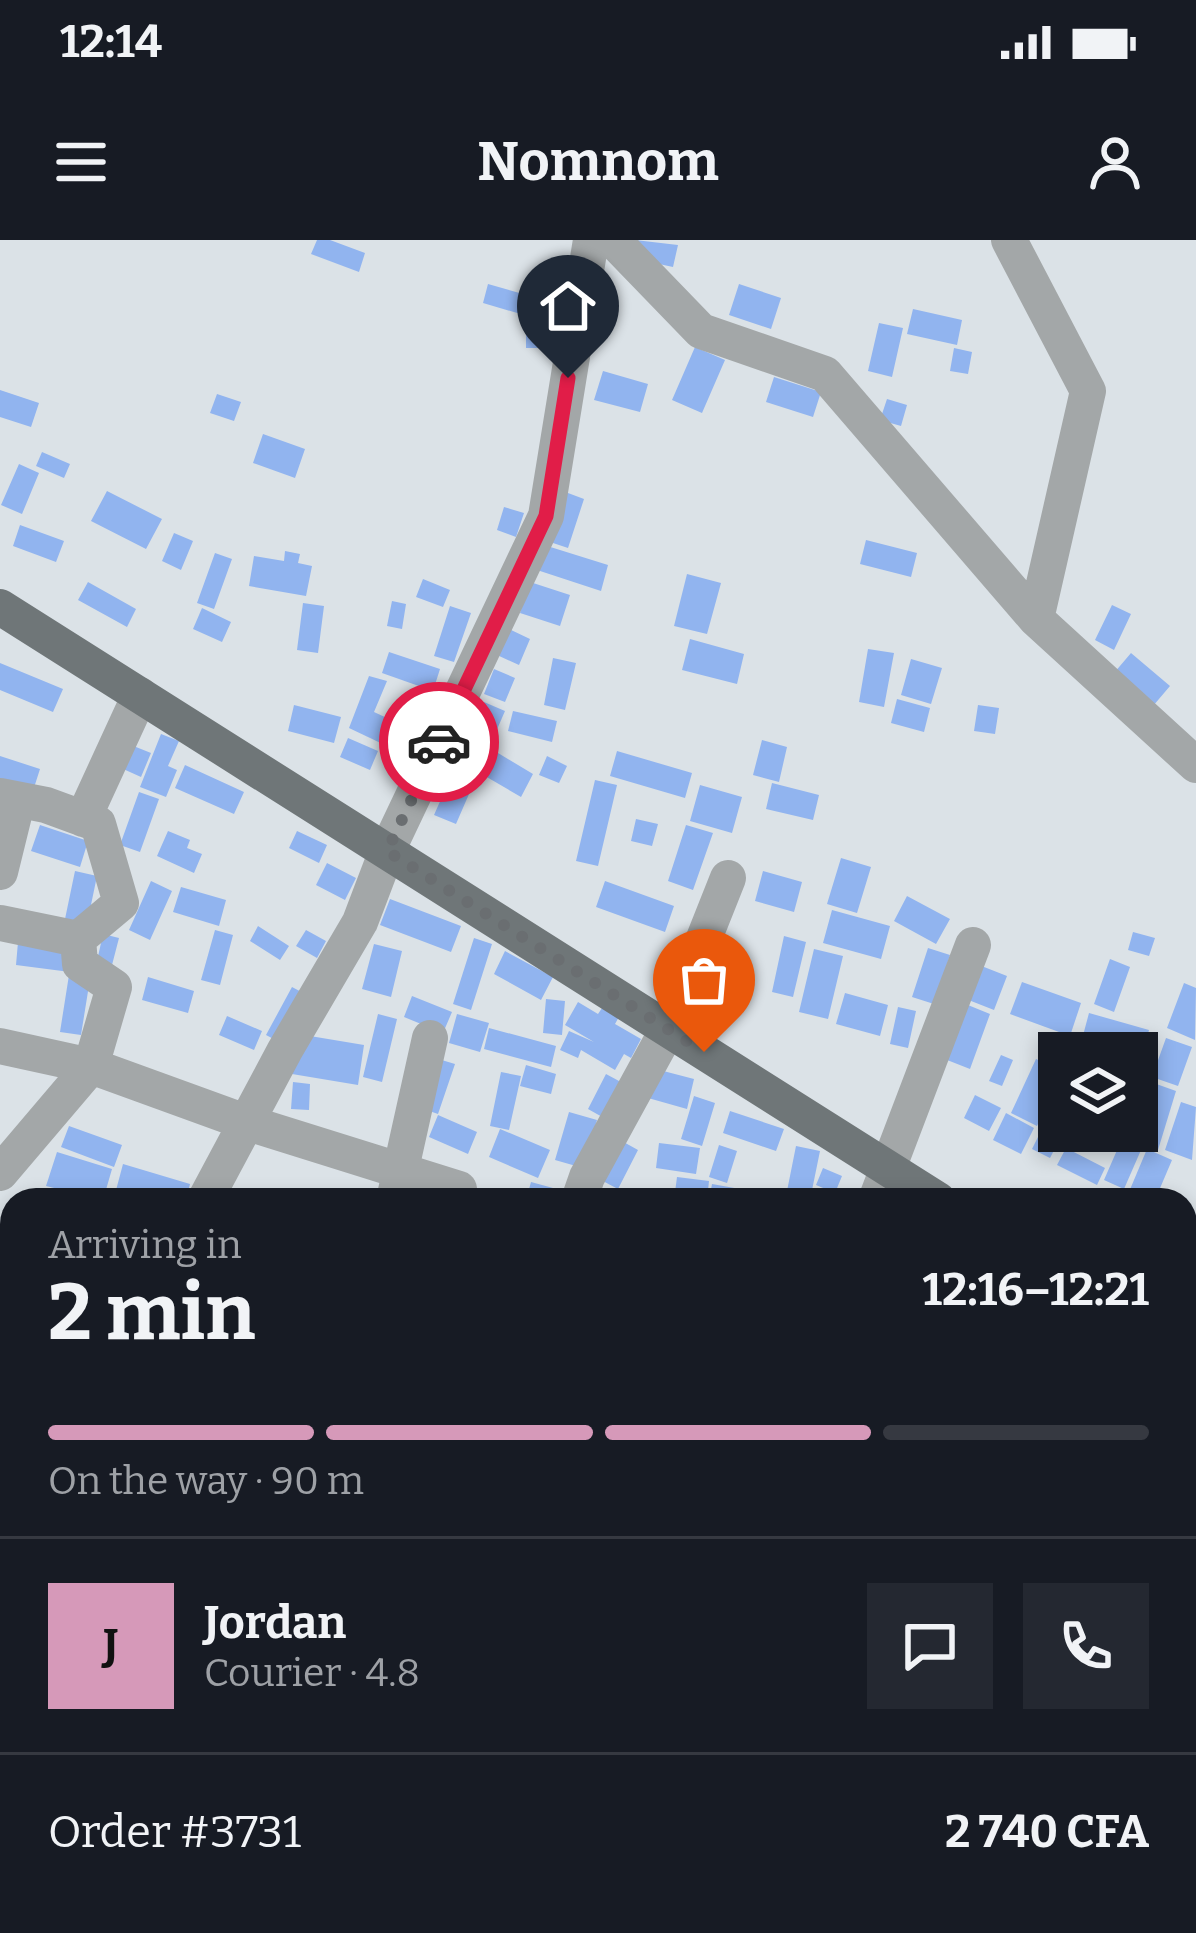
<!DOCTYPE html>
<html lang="en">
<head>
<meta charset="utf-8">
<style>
  body { margin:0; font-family:Bitter,serif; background:#242831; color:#f1f3f6; height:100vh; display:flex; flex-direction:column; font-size:45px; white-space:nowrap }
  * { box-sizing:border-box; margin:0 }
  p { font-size:39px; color:#9ea1a6 }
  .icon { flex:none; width:66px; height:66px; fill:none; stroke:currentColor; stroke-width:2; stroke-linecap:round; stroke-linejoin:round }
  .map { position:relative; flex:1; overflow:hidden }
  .side { position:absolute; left:0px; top:948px; width:1197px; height:747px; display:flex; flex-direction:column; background:#171b24; border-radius:36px 36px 0 0; box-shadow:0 6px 18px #0003 }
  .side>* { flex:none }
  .tools { position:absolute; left:1038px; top:792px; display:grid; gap:24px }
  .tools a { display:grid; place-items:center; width:120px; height:120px; border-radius:0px; background:#171b24; box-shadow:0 6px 18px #0003; font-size:60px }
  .pin { position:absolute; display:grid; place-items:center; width:102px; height:102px; color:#fff; margin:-123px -51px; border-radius:50% 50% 50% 0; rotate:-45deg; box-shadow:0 0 12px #0007 }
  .pin .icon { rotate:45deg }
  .courier { position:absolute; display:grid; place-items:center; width:120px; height:120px; margin:-60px; border:9px solid #e11d48; border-radius:50%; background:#fff; color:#222; box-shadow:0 3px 15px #0007 }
  .head em { font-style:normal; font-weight:700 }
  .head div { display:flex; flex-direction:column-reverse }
  .head { display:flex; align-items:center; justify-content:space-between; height:204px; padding:0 48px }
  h1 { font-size:78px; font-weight:700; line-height:90px }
  .bar { display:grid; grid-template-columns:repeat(4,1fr); gap:18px 12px; align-content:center; height:144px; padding:0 48px }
  .bar i { height:15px; border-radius:9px; background:#363941 }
  .bar .current { background:#d699b9 }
  .bar p { grid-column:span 4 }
  .line { display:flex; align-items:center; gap:30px; padding:0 48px; border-top:3px solid #363941 }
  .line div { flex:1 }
  .round { display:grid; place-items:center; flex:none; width:126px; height:126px; border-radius:0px; background:#242831 }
  .status { display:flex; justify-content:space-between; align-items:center; height:84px; padding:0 60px; background:#171b24; direction:ltr }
  .status svg { height:33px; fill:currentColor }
  header { display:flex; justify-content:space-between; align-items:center; height:156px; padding:0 48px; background:#171b24; font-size:54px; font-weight:700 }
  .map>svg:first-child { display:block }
</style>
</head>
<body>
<div class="status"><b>12:14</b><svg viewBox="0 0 49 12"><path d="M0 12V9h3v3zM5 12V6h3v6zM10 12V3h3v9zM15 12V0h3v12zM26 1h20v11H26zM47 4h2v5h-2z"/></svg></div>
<header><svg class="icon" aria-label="menu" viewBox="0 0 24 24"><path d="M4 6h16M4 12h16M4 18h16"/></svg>Nomnom<svg class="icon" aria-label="person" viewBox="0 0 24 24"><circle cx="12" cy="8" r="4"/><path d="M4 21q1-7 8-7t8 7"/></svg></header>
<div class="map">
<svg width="1196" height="1693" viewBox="0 0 1196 1693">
  <rect width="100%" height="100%" fill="#dbe2e7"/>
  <path fill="#91b4ef" d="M317,0H330L365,13L359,32L311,14Z
    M635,0L678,5L673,27L631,18Z
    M488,44L530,56L524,75L483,63Z
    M739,44L781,58L771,89L729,75Z
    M913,69L962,80L957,105L907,94Z
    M526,83H543V108H526Z
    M879,83L903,88L892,137L868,131Z
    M695,107L725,120L702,173L672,160Z
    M954,108L972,112L968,134L950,131Z
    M603,131L648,144L640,172L594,160Z
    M774,137L821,152L813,177L766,162Z
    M0,150L39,163L31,187L0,177Z
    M217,154L241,162L234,181L210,173Z
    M887,159L907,165L901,186L880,180Z
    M263,194L305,209L295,238L253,223Z
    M42,212L70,224L64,238L36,226Z
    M19,224L39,233L22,274L1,265Z
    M560,250L584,259L568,308L544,300Z
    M107,251L162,279L146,309L91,281Z
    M504,267L524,273L516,297L497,290Z
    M20,285L64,301L56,322L13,306Z
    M174,293L193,301L181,330L162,321Z
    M866,300L917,313L911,337L860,324Z
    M544,305L608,325L601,351L537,330Z
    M285,311L300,314L298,323L312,326L306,356L249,346L254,316L284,321Z
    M215,313L232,319L214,369L197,363Z
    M687,334L721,343L707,394L674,386Z
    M423,339L450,350L443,367L416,357Z
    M88,342L136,369L127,387L78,360Z
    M530,342L570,355L560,386L520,373Z
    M392,361L406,364L402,389L387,386Z
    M303,363L324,366L318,413L297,410Z
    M1112,365L1131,374L1114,410L1095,400Z
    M450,366L471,373L454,422L434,416Z
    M202,368L231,382L222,402L193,389Z
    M509,389L530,399L519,425L497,415Z
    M690,399L744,414L737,444L682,430Z
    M868,409L894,413L884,467L859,462Z
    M389,412L440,429L433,451L382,433Z
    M1131,413L1170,446L1153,466L1114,433Z
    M553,418L576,423L565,470L544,465Z
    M911,419L942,428L931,464L901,455Z
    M0,423L63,449L53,472L0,450Z
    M494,429L515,438L505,462L484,454Z
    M369,436L387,441L374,472L400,484L389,507L349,488Z
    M897,459L930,468L924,492L891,483Z
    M484,462L505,471L456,584L434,575Z
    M294,465L341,477L334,503L288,491Z
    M978,465L999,468L995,494L974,491Z
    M513,471L557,481L552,502L508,491Z
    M404,490L421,499L411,520L393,511Z
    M161,494L179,501L168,526L177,530L166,557L140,547Z
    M348,498L378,511L370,530L340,517Z
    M762,500L787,507L779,542L753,535Z
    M131,505L151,513L141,537L121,528Z
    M617,511L692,533L685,558L610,536Z
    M498,513L533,534L521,557L485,536Z
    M0,516L40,529L31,557L0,547Z
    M547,516L567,526L559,543L539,535Z
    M185,525L244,552L234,574L175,548Z
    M595,540L617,545L598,626L576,621Z
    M772,543L819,555L813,580L766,569Z
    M700,545L742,557L732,593L690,581Z
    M139,552L159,559L140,612L120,605Z
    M636,579L658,584L652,606L631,601Z
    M40,585L88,601L80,627L31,611Z
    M686,585L713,593L693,650L668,641Z
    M168,591L190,600L187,608L202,614L194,633L157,616Z
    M297,591L327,605L319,623L289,608Z
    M841,618L871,627L857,673L827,664Z
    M327,623L356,638L345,660L316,645Z
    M75,631L97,636L87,684L65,679Z
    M763,631L802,642L794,672L755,661Z
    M151,641L172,651L150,700L129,690Z
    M605,641L674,666L665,692L596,667Z
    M181,647L226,660L219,686L173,672Z
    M907,656L950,679L936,704L894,681Z
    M390,659L461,686L451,712L380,685Z
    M832,670L890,686L881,719L823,703Z
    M258,686L289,706L280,720L250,701Z
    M215,690L233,695L220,745L201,740Z
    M306,690L326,701L317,718L296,706Z
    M1133,692L1155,698L1149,716L1128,710Z
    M103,694L119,698L112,725L97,721Z
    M784,696L806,702L793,757L772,752Z
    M474,698L492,704L471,770L453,764Z
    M18,702L73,709L70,732L16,725Z
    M374,704L402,711L391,757L362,749Z
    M928,708L950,715L934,764L912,757Z
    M814,709L843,716L828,779L799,772Z
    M505,711L553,737L541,760L494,734Z
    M1110,719L1130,727L1114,772L1094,764Z
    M979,725L1007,736L994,770L966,759Z
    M69,735L90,739L81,795L60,792Z
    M148,737L194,751L188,773L142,760Z
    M1022,742L1081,763L1070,796L1010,774Z
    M1184,743L1196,748L1195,800L1167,788Z
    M292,747L309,756L283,804L266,795Z
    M845,753L888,765L880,796L836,784Z
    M412,756L452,772L443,793L404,777Z
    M546,759L565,761L562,795L543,793Z
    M578,762L598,774L604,765L620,775L615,784L641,799L631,818L624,814L615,830L581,810L578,818L560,810L569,791L594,802L565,785Z
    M963,763L990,774L970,829L942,818Z
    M898,767L916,771L908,808L890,804Z
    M1089,773L1149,790L1141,820L1137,813H1117L1081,803Z
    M378,774L397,779L382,842L363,837Z
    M457,774L489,783L480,812L449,803Z
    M227,776L262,791L254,810L219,795Z
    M489,788L556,806L551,827L484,809Z
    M298,794L364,805L358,845L292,834Z
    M1166,798L1192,807L1178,846L1152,837Z
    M1001,815L1013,820L1002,846L989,841Z
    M435,818L455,824L438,874L418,867Z
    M1036,819L1059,830V840L1037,886L1011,873Z
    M526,825L556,834L551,854L520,846Z
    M648,827L694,839L687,869L641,856Z
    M501,832L521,836L509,890L490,886Z
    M606,834L632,848L613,883L588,869Z
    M1148,841L1176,851L1158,910L1129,900L1132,891H1137V875Z
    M293,842L310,844L309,870L291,869Z
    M975,855L1001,868L989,891L964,878Z
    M694,856L715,863L702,906L681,899Z
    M1181,862L1196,867L1192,920L1165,910Z
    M1054,865L1059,867V891H1064L1050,918L1032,909Z
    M730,871L784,889L776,911L723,893Z
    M569,872L597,880L583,928L555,920Z
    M1006,873L1034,888L1021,914L993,900Z
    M438,875L477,892L468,914L429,897Z
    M69,886L122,905L114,927L61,907Z
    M500,889L550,910L538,938L489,917Z
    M1080,891H1106L1097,912L1075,902Z
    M620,900L638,910L618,949L599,939Z
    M1121,901L1141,910L1124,949L1104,940Z
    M659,903L700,908L696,934L656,928Z
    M719,905L737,911L727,943L709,937Z
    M796,906L820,911L811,955L787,951Z
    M1066,908L1105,928L1097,945L1057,925Z
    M1147,909L1172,920L1155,960H1129L1126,959Z
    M57,912L112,929L103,960L46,946Z
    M123,924L190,944L186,960H136L115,954Z
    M823,928L842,936L835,953L816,945Z
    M677,937L709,941L707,960H674Z
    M531,942L575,954L574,960H526Z
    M712,944L768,954L767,960H709Z
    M8,1004L12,1005V1063L0,1060V1035Z
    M1185,1282L1196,1284L1187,1339H1185Z"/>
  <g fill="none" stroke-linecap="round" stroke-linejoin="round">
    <path stroke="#a3a7a8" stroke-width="36" d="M613,0L701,91L825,134L1036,379L1196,525
      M1009,0L1088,151L1036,379
      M0,556L46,565L98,584L121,663L78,699L80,724L114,747L91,826L0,933
      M83,579L140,455
      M0,632L17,563
      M0,683L78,699
      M0,806L91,826L248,883L459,949
      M205,960L285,810L360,682L387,611L546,276L591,0
      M394,960L430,798
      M579,960L587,937L668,789L728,638
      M876,960L973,705
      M1185,1549L1196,1553
      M22,1683L37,1693"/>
    <path stroke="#6f7678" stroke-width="36" d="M0,367L938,960
      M1185,1116L1196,1123"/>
  </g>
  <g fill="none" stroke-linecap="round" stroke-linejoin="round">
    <path stroke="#6a6e71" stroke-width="12" stroke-dasharray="0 21.6" d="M439,502L387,611L704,812"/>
    <path stroke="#e11d48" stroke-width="15" d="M439,502L546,276L568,138"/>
  </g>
</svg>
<div class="tools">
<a><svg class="icon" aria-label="layers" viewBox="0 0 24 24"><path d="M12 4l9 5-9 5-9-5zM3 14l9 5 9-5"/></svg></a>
</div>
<div class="pin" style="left:704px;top:812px;background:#ea580c"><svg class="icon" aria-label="bag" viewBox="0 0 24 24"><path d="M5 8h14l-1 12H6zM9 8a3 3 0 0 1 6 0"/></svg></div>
<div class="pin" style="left:568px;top:138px;background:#1f2937"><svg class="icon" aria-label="home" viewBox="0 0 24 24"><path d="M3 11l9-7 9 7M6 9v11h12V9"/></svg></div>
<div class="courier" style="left:439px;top:502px"><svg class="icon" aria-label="car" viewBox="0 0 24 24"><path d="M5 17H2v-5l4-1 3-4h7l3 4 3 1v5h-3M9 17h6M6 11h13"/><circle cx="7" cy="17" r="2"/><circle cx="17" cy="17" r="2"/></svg></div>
<section class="side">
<div class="head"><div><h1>2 min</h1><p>Arriving in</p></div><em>12:16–12:21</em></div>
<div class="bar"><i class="current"></i><i class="current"></i><i class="current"></i><i></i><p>On the way · 90 m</p></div>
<div class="line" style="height:216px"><b class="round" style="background:#d699b9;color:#111">J</b><div><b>Jordan</b><p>Courier · 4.8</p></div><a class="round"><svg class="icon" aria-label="chat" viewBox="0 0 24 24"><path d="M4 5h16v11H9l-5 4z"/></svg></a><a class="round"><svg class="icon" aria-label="phone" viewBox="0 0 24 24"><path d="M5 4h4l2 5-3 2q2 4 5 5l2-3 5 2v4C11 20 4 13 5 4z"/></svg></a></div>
<div class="line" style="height:156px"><div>Order #3731</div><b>2 740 CFA</b></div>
</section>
</div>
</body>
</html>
